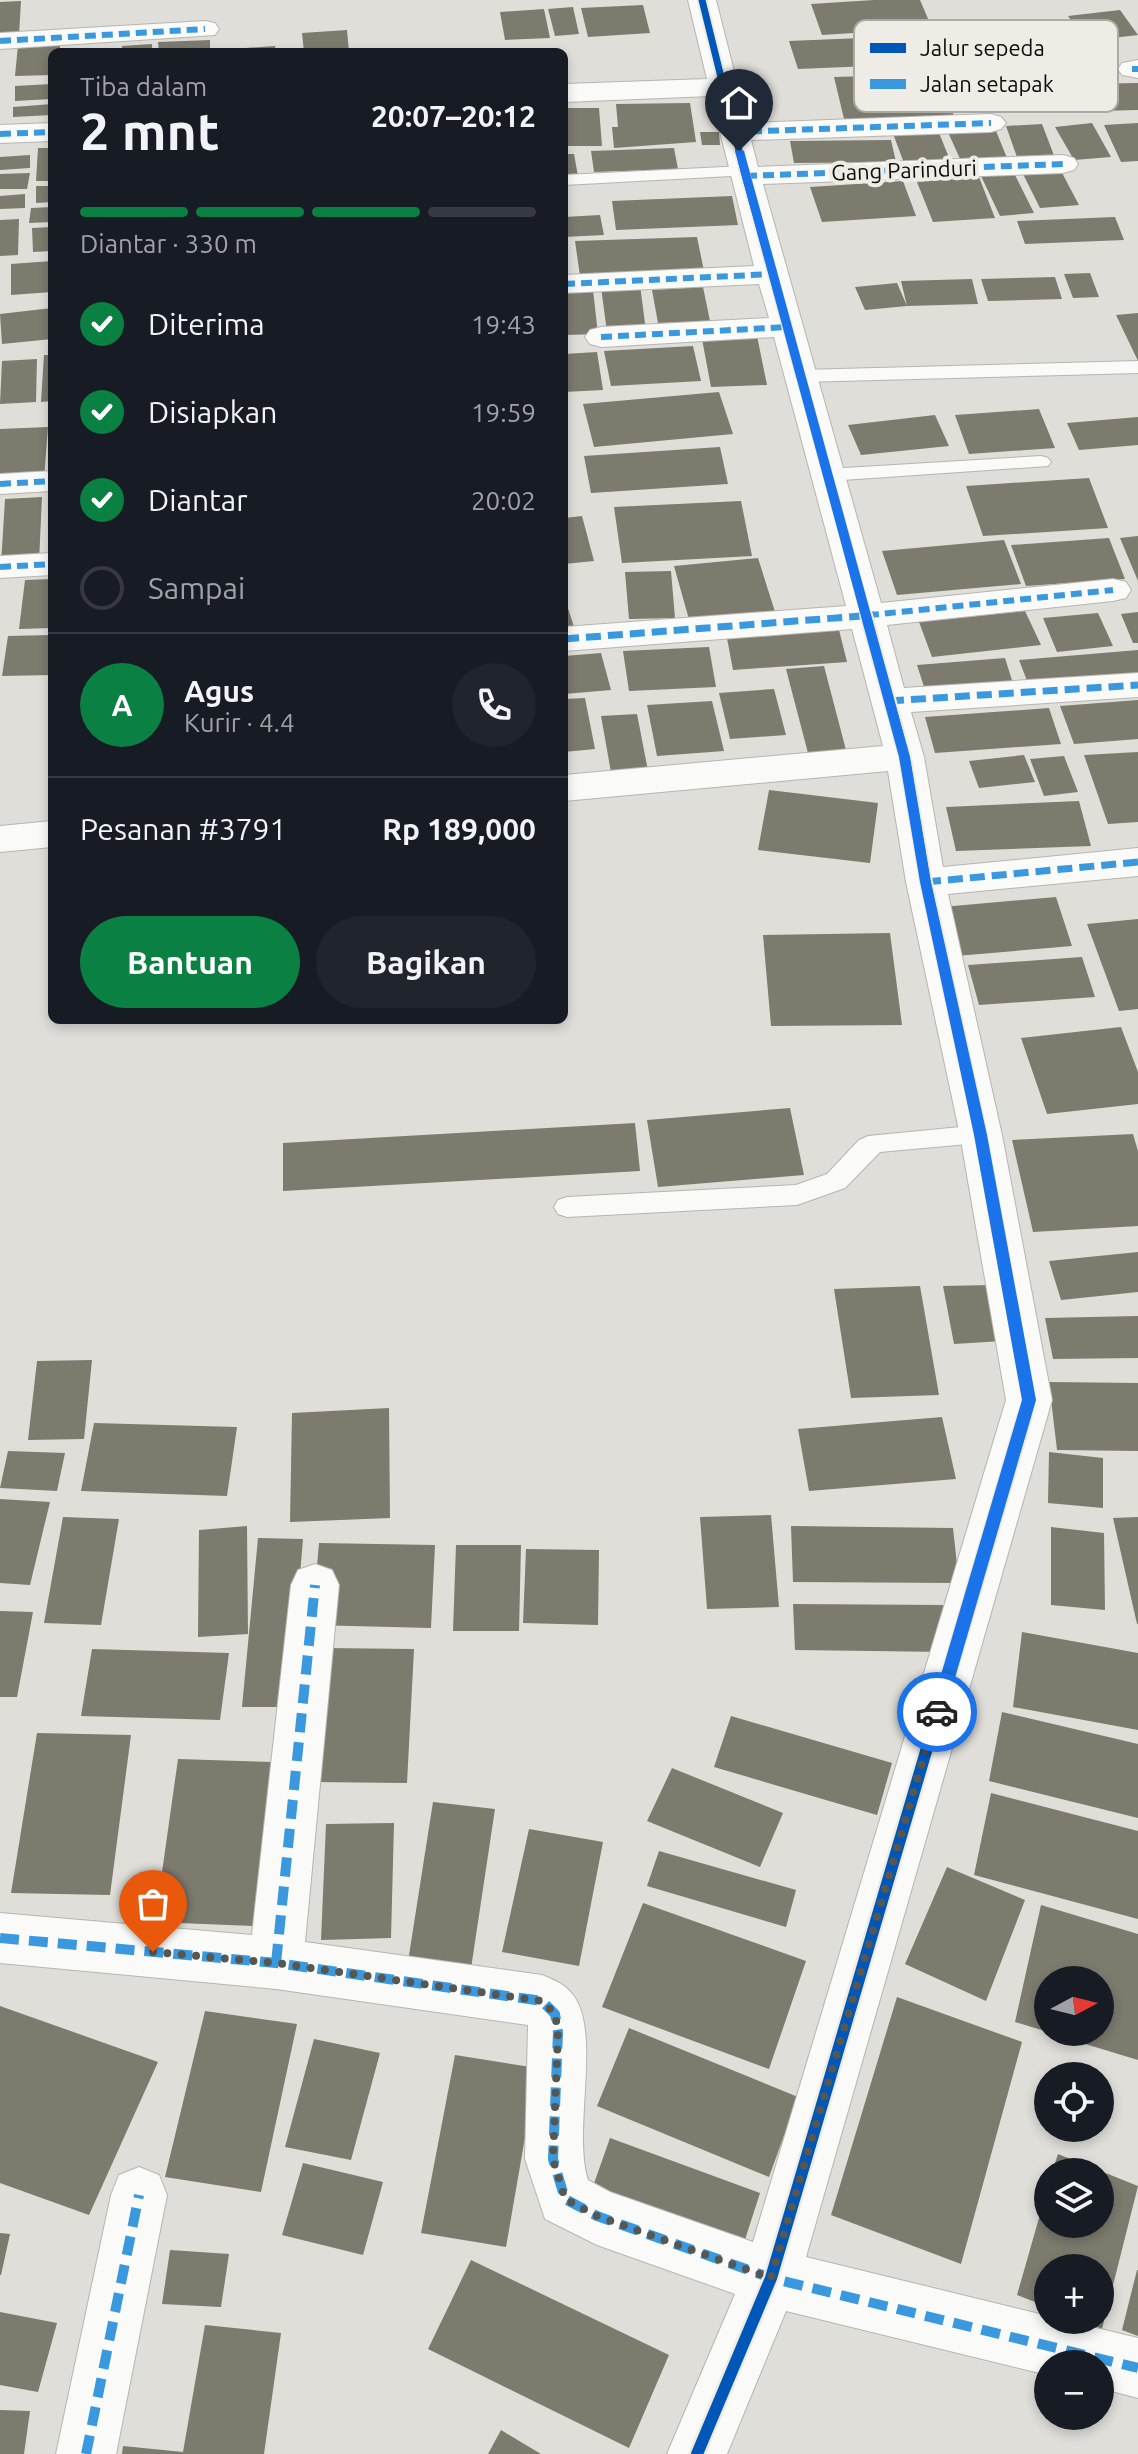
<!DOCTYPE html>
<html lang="id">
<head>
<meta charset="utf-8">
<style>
  body { margin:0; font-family:Ubuntu,sans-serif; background:#20242c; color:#f1f3f6; height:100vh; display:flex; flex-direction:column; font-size:30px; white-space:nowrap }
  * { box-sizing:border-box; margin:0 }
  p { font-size:26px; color:#9ea1a6 }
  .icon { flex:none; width:44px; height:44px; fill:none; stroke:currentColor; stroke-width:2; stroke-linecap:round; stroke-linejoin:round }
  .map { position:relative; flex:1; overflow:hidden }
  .sheet { position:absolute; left:48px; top:48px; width:520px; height:976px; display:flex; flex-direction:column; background:#171b24; border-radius:12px; box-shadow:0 4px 12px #0003 }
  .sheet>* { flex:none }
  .needle { width:52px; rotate:83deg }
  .controls { position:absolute; left:1034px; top:1966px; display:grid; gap:16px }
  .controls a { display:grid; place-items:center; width:80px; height:80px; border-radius:50%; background:#171b24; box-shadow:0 4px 12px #0003; font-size:40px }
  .pin { position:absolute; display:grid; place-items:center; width:68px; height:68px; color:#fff; margin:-82px -34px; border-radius:50% 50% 50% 0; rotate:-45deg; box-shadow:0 0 8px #0007 }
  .pin .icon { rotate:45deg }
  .courier { position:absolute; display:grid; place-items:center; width:80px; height:80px; margin:-40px; border:6px solid #1a73e8; border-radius:50%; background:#fff; color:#222; box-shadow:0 2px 10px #0007 }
  .summary em { font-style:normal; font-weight:600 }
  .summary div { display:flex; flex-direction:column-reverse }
  .summary { display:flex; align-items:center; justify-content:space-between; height:136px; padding:0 32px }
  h1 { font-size:52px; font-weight:600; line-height:60px }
  .bar { display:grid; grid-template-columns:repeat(4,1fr); gap:12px 8px; align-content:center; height:96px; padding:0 32px }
  .bar i { height:10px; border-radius:6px; background:#363941 }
  .bar .current { background:#0b8043 }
  .bar p { grid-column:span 4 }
  .line { display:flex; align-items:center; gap:20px; padding:0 32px; border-top:2px solid #363941 }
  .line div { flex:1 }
  .round { display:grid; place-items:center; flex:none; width:84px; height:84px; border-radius:42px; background:#20242c }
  ol { padding:0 32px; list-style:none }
  li { display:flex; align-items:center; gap:24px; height:88px }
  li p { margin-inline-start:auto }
  li .icon { padding:8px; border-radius:50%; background:#0b8043; color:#fff; stroke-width:4 }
  li:last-child { color:#9ea1a6 }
  li i { width:44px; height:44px; border:4px solid #363941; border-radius:50% }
  .primary-button { display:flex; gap:16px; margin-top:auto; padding:16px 32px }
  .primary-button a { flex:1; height:92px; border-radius:48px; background:#0b8043; color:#fff; font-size:32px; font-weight:600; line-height:92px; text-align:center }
  .primary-button a+a { background:#20242c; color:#f1f3f6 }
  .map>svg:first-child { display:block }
</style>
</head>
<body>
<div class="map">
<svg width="1138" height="2454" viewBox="0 0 1138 2454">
  <rect width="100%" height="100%" fill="#dfded9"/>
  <path fill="#7d7a6e" d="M874,0H920L932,28L822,35L811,4Z
    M21,1L19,35L0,36V2Z
    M643,5L650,33L588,37L581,8Z
    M573,7L579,34L555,36L548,9Z
    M544,9L550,38L505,40L500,12Z
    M1120,10L1138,35L1086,41L1068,16Z
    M347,30L349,52H304L302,33Z
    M910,36L919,64L798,69L789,41Z
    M210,40V52H159L158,42Z
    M60,44V52H52V75L15,76L18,45Z
    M152,44V52H122V46Z
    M275,46L276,52H218V50Z
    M942,74L955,120L845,123L834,77Z
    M1138,83V110L1097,111L1087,84Z
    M52,84V99L15,101V86Z
    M690,103L696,142L614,148L612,127H618L616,104Z
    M52,104V115L13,117V107Z
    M564,108H599L602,146H564Z
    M1092,123L1111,157L1074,160L1055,127Z
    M1138,123V161L1121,162L1104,125Z
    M1042,124L1055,158L1018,160L1006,126Z
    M994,126L1007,158L961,161L947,130Z
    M937,128L950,160L904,163L892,131Z
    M700,132H719L720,145H702Z
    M891,140L896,162L794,163L790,141Z
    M38,148H52V181H36Z
    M674,148L678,169L594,172L591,151Z
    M564,154H574L578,176H564Z
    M30,155V168L0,170V157Z
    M1060,169L1079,205L1040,208L1022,172Z
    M30,173L27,189H0V174Z
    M1014,173L1034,213L1000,216L981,176Z
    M979,177L995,218L933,222L917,182Z
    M903,181L916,216L822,222L810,187Z
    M36,186H52V202L36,203Z
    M25,194V208L0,209V196Z
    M732,196L738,225L616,230L612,201Z
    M52,207V222L29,223L31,208Z
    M600,215L604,235L564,237V217Z
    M1115,217L1124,240L1025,244L1017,221Z
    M19,219L18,255L0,256V220Z
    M52,227V251L33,252L32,228Z
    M697,237L704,271L580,276L575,241Z
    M52,261V292L11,295V264Z
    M1090,273L1099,297L1073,298L1064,274Z
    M1055,277L1062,299L988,301L981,279Z
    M972,279L978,304L907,306L901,281Z
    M897,283L907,306L865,310L855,287Z
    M640,285L646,331L607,332L601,287Z
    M703,287L710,321L658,323L652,290Z
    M593,290L598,334L564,335V292Z
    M52,308V339L2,344L0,314Z
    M1138,313V361L1116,315Z
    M757,336L767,385L711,387L702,339Z
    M693,346L701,381L611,386L604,351Z
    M597,352L603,390L564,392V354Z
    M44,355H52V401L41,402Z
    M37,359L36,402L0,404L2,361Z
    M719,392L733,434L594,447L583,404Z
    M1039,409L1055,448L969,454L955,415Z
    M935,415L949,446L861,455L848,425Z
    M1138,417V445L1079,450L1067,423Z
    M48,427L44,479L0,481V429Z
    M720,447L728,484L591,493L584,456Z
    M1089,478L1108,528L983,536L966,486Z
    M42,497L39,562L1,564L5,499Z
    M741,501L752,556L622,563L614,507Z
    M582,516L594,561L564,564V518Z
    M1138,536V581L1120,538Z
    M1109,538L1125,579L1026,586L1011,545Z
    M1004,540L1021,584L897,595L882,551Z
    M758,558L776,615L690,623L674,566Z
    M671,571L675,618L629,619L625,572Z
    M52,579V628L19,629L25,580Z
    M564,599H565L575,630L564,631Z
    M1025,611L1041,645L932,657L919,622Z
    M1138,612V643H1133L1121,614Z
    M1098,613L1113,646L1057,652L1043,618Z
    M838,626L847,662L733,670L726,633Z
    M52,635V675L2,676L8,636Z
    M709,647L716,687L629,691L623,651Z
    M1138,650V677L1029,686L1019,660Z
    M601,653L611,690L564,694V656Z
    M1005,658L1015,690L927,696L917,665Z
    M824,666L847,754L809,757L786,669Z
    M774,689L786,735L730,739L719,693Z
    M585,698L595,749L564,752V699Z
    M1138,700V739L1074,744L1060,706Z
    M712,701L724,751L657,756L647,705Z
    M1049,708L1061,744L935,753L925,717Z
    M637,714L649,776L612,778L601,716Z
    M1138,752V822L1108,824L1084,755Z
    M1024,755L1035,782L979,788L969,761Z
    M1064,756L1078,792L1044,796L1030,759Z
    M769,790L878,803L870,863L758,850Z
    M1079,801L1091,846L956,851L946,807Z
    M1056,897L1072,946L956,956L942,907Z
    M1138,919V1009L1119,1011L1087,924Z
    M890,933L902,1025L771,1026L763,935Z
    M1082,957L1095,997L979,1005L968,965Z
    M1121,1027L1138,1072V1104L1047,1114L1021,1038Z
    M790,1108L804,1175L658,1187L647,1120Z
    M635,1123L640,1171L283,1191V1143Z
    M1133,1134L1138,1151V1226L1033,1232L1012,1140Z
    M1138,1252V1292L1061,1300L1049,1261Z
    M992,1285L1003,1341L954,1344L943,1286Z
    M920,1286L939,1395L851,1398L834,1289Z
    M1138,1316V1358L1053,1359L1045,1318Z
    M92,1360L84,1439L28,1440L37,1361Z
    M1049,1382L1138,1383V1451L1057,1450Z
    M389,1408L390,1518L290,1522L292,1413Z
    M942,1417L956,1479L809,1491L798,1429Z
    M94,1423L237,1427L227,1496L81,1491Z
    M8,1451L65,1453L57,1491L0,1488Z
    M1049,1452L1103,1458V1508L1048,1503Z
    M0,1499L50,1502L30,1585L0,1583Z
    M771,1515L779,1607L707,1609L700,1517Z
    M63,1517L119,1519L101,1625L44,1623Z
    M1138,1517V1624H1137L1113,1518Z
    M247,1526L248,1634L198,1637L199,1530Z
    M791,1526L953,1528L959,1583L793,1582Z
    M1051,1527L1104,1533L1105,1610L1051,1605Z
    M258,1538L303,1539L289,1707H242Z
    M319,1543L435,1545L431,1628L312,1625Z
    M456,1545H521L519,1631H453Z
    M526,1549L599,1550L598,1625L523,1623Z
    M793,1604L943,1605L948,1652L795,1650Z
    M0,1611L33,1612L17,1697H0Z
    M1022,1632L1138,1653V1730L1013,1707Z
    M324,1648L414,1649L407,1783L314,1782Z
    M92,1649L229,1653L220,1720L81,1716Z
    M1002,1712L1138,1744V1818L989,1781Z
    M731,1716L892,1763L877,1815L714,1767Z
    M37,1733L131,1735L110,1895L11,1893Z
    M178,1759L273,1762L253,1926L155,1922Z
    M672,1768L783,1813L760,1867L647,1821Z
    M991,1793L1138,1831V1919L974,1875Z
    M433,1802L495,1809L470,1975L407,1968Z
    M394,1823L391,1938L321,1940L326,1824Z
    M529,1829L603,1842L579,1966L502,1952Z
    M659,1851L796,1890L786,1927L647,1886Z
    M947,1867L1025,1900L986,2001L905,1964Z
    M643,1903L806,1961L769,2069L602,2007Z
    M1041,1905L1138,1934V2060L1049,2033L1100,2032V1980H1048V2032L1015,2022Z
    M897,1997L1022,2042L961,2264L831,2215Z
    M0,2006L158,2062L89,2215L0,2183Z
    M205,2011L297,2024L261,2192L165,2177Z
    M629,2028L798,2097L769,2177L597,2106Z
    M314,2039L380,2053L351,2160L285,2147Z
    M455,2055L537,2068L506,2247L421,2233Z
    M610,2138L760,2193L742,2249L591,2192Z
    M1058,2154L1138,2186L1102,2329L1080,2320H1100V2268H1048V2307L1017,2295L1047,2190L1048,2224H1100V2172H1052Z
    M303,2163L383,2182L363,2255L282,2235Z
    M0,2233L10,2234L1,2275H0Z
    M170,2250L229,2254L221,2307L162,2304Z
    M471,2260L669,2355L629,2448L428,2349Z
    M1137,2270H1138V2336L1122,2330Z
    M0,2312L57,2323L38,2392L0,2385Z
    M205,2325L281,2333L264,2454H122L123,2446L183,2452Z
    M0,2410L30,2411L24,2454H0Z
    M501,2430L541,2454H488Z"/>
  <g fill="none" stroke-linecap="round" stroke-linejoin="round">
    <defs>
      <path id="service" d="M744,166L750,167V175L564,185V175Z
        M1138,361V373L801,382L791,376L801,370Z
        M1041,456L1048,458L1051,462L1048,466L828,481L818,475L828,469Z
        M981,1125L990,1128L994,1135L990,1142L880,1152L845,1188L797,1205L567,1217L558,1214L554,1207L558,1200L567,1197L796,1185L827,1174L859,1140L868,1136Z"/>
      <path id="minor" d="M688,0H716L747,123L991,114L1001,117L1006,123L1001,129L991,132L751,140L758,167L1063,155L1074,158L1078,164L1074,170L1063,173L763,184L881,603L1113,579L1126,582L1131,590L1126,598L1113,601L887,625L904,688L1138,673V697L911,712L924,757L943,867L1138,848V876L948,894L1002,1135L1052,1400L806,2257L1048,2316V2320H1063L1138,2338V2398L1100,2388V2364H1048V2375L786,2311L727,2454H667L735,2294L597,2245L545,2219L525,2159L528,2025L276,1989L0,1963V1913L252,1935L291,1585L298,1570L315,1564L332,1570L339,1585L305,1942L542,1975C554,1980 565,1984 573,1995C602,2033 572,2130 588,2180L610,2192L753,2242L1006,1400L960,1135L906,882L888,771L564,801V775L883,746L852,629L564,651V627L846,606L774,337L601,347L590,344L585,337L590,330L601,327L769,318L759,284L564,293V275L754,266L711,96L564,102V84L707,79Z
        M205,21L215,23L219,29L215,35L0,49V33Z
        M1138,60V78L1122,75L1118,69L1122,63Z
        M52,123V141L0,143V125Z
        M52,471V491L0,494V474Z
        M52,553V575L0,578V556Z
        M52,821V847L0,852V826Z
        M139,2167L159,2175L167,2195L116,2454H56L111,2195L119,2175Z"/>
    </defs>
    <use href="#service" stroke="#b6b5b1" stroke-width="2"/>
    <use href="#minor" stroke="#b6b5b1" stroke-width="2"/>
    <use href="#service" fill="#fafaf9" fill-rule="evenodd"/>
    <use href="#minor" fill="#fafaf9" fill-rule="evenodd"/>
    <path stroke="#3a99de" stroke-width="6" stroke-dasharray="11 6" stroke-linecap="butt" d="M0,41L205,29
      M1132,69H1138
      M734,132L991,123
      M0,134L52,132
      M746,176L1063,164
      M564,284L774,274
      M601,337L788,327
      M0,484L52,481
      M0,567L52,564
      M851,617L1113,590"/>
    <path stroke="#3a99de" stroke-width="7" stroke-dasharray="15 7" stroke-linecap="butt" d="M564,639L874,615
      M889,701L1138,685
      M926,882L1138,862"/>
    <path stroke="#3a99de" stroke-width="10" stroke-dasharray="19 10" stroke-linecap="butt" d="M0,1938L276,1963L542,2001L555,2014L558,2032L553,2159L565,2199L597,2216L771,2278L1138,2368
      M276,1963L315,1585
      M86,2454L139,2195"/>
    <defs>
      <path id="cycleway-far2" d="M702,0L744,171L867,617"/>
      <path id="cycleway-far1" d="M866,615L905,757L926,882L981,1135L1029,1400L1024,1417"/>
      <path id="cycleway" d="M697,2454L771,2278L1025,1415"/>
    </defs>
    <use href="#cycleway-far2" stroke="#eeece4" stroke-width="11"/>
    <use href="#cycleway-far1" stroke="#eeece4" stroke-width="14"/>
    <use href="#cycleway" stroke="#eeece4" stroke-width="17"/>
    <use href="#cycleway-far2" stroke="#0057b8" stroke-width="7"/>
    <use href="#cycleway-far1" stroke="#0057b8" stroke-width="9"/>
    <use href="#cycleway" stroke="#0057b8" stroke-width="12"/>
  </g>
  <path fill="#1a73e8" d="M739,149L744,151L910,757L931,882L987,1135L1036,1400L945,1712L937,1719L930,1712L1022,1400L974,1135L920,882L899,757L735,151Z"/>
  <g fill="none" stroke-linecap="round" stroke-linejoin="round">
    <path stroke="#565652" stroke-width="8" stroke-dasharray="0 14.4" d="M153,1952L276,1963L542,2001L555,2014L558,2032L553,2159L565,2199L597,2216L771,2278L937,1712"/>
  </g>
  <g text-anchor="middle" stroke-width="8" stroke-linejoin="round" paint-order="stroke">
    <g font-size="22" fill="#0d0c0a" stroke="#eeece4">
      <text transform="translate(904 170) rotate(-2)" y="8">Gang Parinduri</text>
    </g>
  </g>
  <rect x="854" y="20" width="264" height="92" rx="12" fill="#eeece4" stroke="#aaa9a3" stroke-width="2"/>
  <rect x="870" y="43" width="36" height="10" fill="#0057b8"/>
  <rect x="870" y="79" width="36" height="10" fill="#3a99de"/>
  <g font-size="22" fill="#0d0c0a">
    <text x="920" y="56">Jalur sepeda</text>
    <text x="920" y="92">Jalan setapak</text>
  </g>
</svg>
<div class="controls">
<a><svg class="needle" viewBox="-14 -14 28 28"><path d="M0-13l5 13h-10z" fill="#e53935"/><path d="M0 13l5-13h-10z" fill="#9ea1a6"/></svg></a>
<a><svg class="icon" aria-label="locate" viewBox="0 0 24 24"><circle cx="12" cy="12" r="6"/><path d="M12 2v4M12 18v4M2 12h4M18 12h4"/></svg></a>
<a><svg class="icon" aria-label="layers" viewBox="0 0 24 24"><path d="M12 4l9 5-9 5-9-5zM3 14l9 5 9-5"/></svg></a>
<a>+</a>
<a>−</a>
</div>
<div class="pin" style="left:153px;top:1952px;background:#ea580c"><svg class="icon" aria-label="bag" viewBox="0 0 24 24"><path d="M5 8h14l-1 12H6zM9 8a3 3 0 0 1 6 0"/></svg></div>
<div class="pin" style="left:739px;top:151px;background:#1f2937"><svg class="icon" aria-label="home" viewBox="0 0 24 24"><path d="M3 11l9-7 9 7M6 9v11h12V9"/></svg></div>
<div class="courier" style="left:937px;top:1712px"><svg class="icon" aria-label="car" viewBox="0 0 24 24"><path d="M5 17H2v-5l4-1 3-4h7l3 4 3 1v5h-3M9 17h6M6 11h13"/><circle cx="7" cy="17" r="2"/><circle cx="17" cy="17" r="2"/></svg></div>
<section class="sheet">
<div class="summary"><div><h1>2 mnt</h1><p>Tiba dalam</p></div><em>20:07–20:12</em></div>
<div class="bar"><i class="current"></i><i class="current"></i><i class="current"></i><i></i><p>Diantar · 330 m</p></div>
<ol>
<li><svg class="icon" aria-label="check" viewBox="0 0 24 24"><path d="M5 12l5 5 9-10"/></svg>Diterima<p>19:43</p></li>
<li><svg class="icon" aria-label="check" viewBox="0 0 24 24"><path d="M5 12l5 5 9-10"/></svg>Disiapkan<p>19:59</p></li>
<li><svg class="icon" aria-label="check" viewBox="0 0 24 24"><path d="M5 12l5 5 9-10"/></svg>Diantar<p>20:02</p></li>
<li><i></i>Sampai</li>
</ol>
<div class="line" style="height:144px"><b class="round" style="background:#0b8043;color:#fff">A</b><div><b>Agus</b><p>Kurir · 4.4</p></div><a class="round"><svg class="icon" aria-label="phone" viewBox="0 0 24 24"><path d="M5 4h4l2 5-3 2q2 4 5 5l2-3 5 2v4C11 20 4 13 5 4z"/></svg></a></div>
<div class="line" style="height:104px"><div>Pesanan #3791</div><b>Rp 189,000</b></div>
<div class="primary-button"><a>Bantuan</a><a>Bagikan</a></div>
</section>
</div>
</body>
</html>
